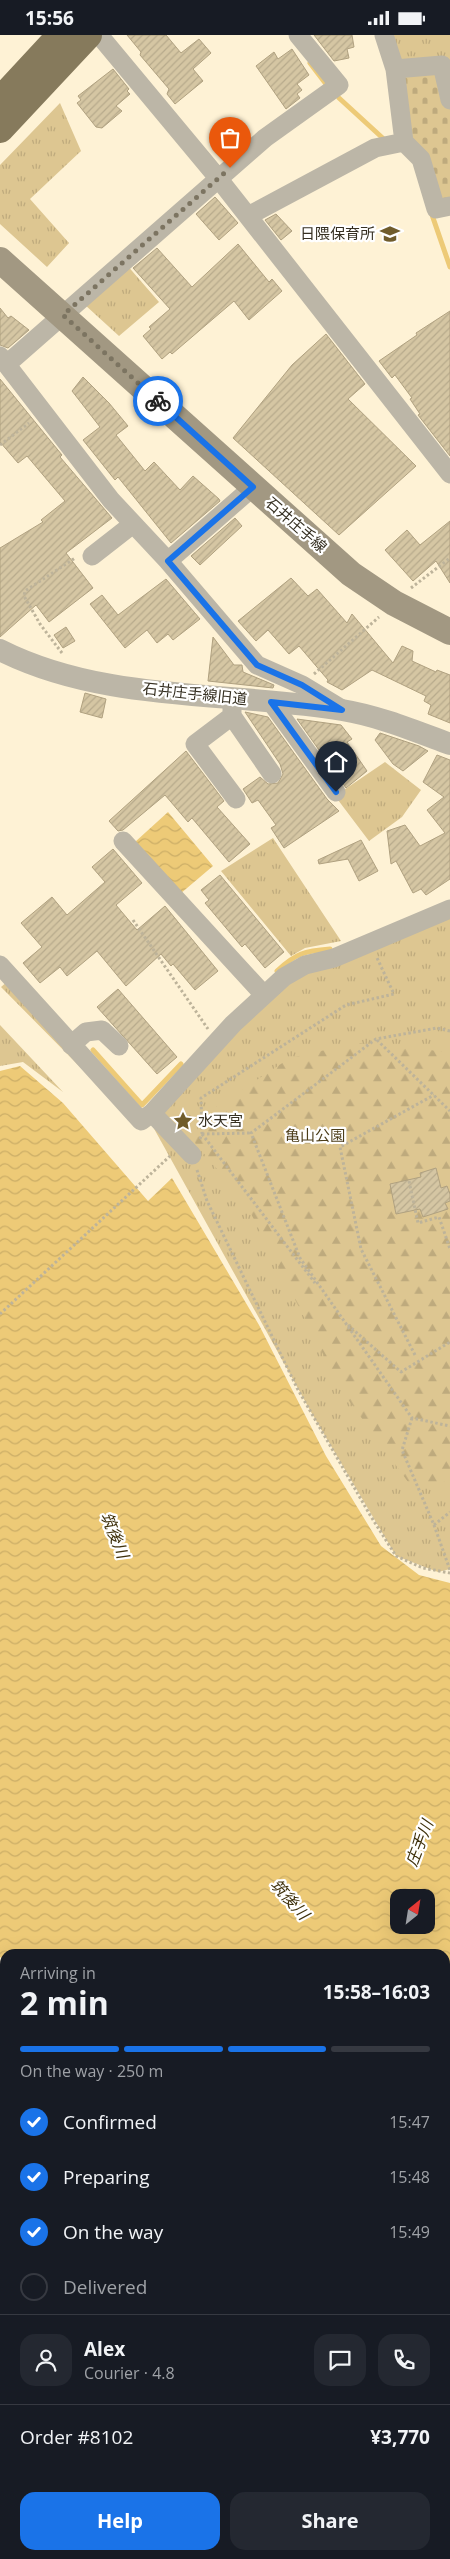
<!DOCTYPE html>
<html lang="en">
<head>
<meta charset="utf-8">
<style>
  body { margin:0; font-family:"Open Sans","Noto Sans JP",sans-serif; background:#242831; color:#f1f3f6; height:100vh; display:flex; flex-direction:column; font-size:19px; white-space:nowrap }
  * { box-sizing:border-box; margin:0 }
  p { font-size:16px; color:#9ea1a6 }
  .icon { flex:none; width:28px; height:28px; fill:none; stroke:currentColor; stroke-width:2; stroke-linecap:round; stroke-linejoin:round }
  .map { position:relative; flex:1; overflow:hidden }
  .drawer { position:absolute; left:0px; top:1914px; width:450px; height:611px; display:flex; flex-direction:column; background:#171b24; border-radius:15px 15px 0 0; box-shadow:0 5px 20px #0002 }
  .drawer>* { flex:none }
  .needle { width:32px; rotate:30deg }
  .tools { position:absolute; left:390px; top:1854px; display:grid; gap:10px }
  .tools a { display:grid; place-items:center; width:45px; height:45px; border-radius:10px; background:#171b24; box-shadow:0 5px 20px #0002; font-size:25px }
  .pin { position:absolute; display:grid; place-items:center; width:42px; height:42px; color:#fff; margin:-51px -21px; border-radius:50% 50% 50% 0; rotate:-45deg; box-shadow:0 0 5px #0007 }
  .pin .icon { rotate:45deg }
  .courier { position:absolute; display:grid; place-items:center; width:50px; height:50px; margin:-25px; border:4px solid #1a73e8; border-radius:50%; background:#fff; color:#222; box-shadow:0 1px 6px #0007 }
  .summary em { font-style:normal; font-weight:700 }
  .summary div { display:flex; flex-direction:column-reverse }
  .summary { display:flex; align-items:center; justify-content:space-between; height:85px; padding:0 20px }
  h1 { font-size:32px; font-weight:700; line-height:38px }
  .bar { display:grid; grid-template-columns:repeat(4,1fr); gap:8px 5px; align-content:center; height:60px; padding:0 20px }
  .bar i { height:6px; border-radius:4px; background:#363941 }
  .bar .current { background:#1a73e8 }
  .bar p { grid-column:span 4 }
  .line { display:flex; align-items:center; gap:12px; padding:0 20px; border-top:1px solid #363941 }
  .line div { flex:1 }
  .round { display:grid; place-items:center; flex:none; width:52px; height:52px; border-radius:15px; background:#242831 }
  ol { padding:0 20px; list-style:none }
  li { display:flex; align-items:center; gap:15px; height:55px }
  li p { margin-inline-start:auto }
  li .icon { padding:5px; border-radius:50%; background:#1a73e8; color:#fff; stroke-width:4 }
  li:last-child { color:#9ea1a6 }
  li i { width:28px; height:28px; border:2px solid #363941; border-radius:50% }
  .primary-button { display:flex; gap:10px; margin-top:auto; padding:10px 20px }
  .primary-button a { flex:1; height:58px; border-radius:15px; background:#1a73e8; color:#fff; font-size:20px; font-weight:700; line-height:58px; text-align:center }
  .primary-button a+a { background:#242831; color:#f1f3f6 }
  .status { display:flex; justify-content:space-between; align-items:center; height:35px; padding:0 25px; background:#171b24; direction:ltr }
  .status svg { height:14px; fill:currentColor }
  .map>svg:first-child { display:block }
</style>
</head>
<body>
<div class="status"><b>15:56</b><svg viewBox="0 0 49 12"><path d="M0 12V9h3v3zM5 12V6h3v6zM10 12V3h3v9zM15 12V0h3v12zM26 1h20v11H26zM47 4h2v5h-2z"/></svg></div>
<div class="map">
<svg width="450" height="2524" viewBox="0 0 450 2524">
  <defs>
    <pattern id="grass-tufts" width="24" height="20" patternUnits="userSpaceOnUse" patternTransform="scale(1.25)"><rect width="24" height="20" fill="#ddc691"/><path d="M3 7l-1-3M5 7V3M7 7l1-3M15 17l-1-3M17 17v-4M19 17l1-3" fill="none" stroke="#beaa7d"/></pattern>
    <pattern id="forest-firs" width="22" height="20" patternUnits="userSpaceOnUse" patternTransform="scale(1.25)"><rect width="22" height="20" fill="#ddc691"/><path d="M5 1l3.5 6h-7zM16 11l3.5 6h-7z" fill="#beaa7d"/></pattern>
    <pattern id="cemetery-stones" width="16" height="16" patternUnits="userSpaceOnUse" patternTransform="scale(1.25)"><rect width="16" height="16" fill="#ddc691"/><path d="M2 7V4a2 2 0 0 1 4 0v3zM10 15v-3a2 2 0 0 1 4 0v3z" fill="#beaa7d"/></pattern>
    <pattern id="water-waves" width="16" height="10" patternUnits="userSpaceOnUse" patternTransform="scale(1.25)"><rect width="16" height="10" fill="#edca77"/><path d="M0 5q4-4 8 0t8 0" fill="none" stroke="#ccae67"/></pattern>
    <pattern id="building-hatch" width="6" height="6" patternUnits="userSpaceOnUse" patternTransform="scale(1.25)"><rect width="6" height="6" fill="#d5c6a3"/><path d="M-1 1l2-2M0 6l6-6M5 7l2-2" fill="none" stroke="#b7aa8c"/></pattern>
  </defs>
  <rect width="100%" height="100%" fill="#fef2d5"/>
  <path fill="url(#grass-tufts)" d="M389,0H450V28H397Z
    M60,68L81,116L30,164L69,208L47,232L0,189V130Z
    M126,229L159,267L119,301L84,269Z
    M385,727L421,755L402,782L369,806L335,761Z
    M273,803L341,906L305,913L291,921L221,836Z
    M450,877V1534L438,1537L396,1521L311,1377L147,1081L288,945Z
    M8,946L87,1039L1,952Z
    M0,990L63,1057L23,1027L0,1031Z"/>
  <path fill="url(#forest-firs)" d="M356,1008L450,1017V1446L411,1451L342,1356L245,1167L195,1108L197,1095L205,1079L290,1023Z"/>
  <path fill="url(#cemetery-stones)" d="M440,32L450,74V169L438,172L408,106L398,37Z"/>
  <path fill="url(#water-waves)" fill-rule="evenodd" d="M168,777L213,831L180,859L135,807Z
    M20,1031L63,1068L148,1166L172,1143L259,1290L326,1421L381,1511L419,1540L450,1548V2497L445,2490V1919H5V1925L0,1922V1036ZM399,1862H426V1890H399Z"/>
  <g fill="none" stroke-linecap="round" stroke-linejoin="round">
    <path stroke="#edca77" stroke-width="5" d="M310,28L329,53
      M339,63L387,107
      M431,177L450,232
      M277,936C296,918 305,916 330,914
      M93,1015L142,1070L181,1029
      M75,2520L81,2524"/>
  </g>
  <path fill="url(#building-hatch)" stroke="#b0a180" d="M127,0H166L181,18L199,4L211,18L193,34L203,46L175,69L167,59L169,54L140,20L141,17Z
    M314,0H352L354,12L347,14L349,23L334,26Z
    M292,14L309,40L297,49L302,55L297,59L300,63L286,74L256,31L274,17L278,24Z
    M113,34L129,54L127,56L130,59L116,71L122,76L102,93L96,92L77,68L81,65L78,61Z
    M215,162L238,188L219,205L196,179Z
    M276,179L292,196L281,205L265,185Z
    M238,209L269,247L272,244L282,256L249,285L234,266L172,319L170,317L162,324L143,301L151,294L149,292L170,274L133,233L157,213L192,252Z
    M0,273L8,283L11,281L29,295L8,313L0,310Z
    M450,276V421L418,380L420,379L410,364L412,363L395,340L392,343L379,326L417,300L416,298Z
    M326,299L365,349L348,364L416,431L339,500L233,403L292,330Z
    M83,342L109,368L128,391L116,400L145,436L154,427L180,455L193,441L219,464L220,466L171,508L118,442L115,445L83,405L100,392L72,356Z
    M0,344L62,420L60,422L112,483L66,518L93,553L49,587L36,570L0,602V513L43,487L41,485L65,466L27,421L18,428L0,407Z
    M235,483L242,491L200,530L191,521Z
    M450,486V548L436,526L413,546L385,515L407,495L420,510Z
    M291,543L308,561L317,554L347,588L352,579L393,628L402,611L413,616L412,626L436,637L437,635L450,640V688L428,679L431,670L424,666L426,661L372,635L342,655L327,647L328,645L299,611L289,619L268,595L256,606L238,586Z
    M166,544L200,584L173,605L168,599L157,608L147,595L125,613L90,569L102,560L118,580Z
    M66,592L75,606L63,613L54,600Z
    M213,602L234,630H242L243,637L274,650L273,653L208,646Z
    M85,658L106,664L102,683L80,677Z
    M245,677L268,682L327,764L339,776L284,813L271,793L276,790L258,765L252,768L243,754L260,742L268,749L278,748L283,739L280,729Z
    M297,684L341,690L352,704L347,707L367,736L346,753Z
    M380,698L419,711L428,716L403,736L393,729L375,705Z
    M186,716L224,766L217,772L250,809L229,827L192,783L188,787L165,760L123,795L118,796L109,786Z
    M437,720L450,725V844L426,860L421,854L413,858L396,826L391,829L387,796L405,790L420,811L445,798L427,775L444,762L423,747Z
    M361,805L378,836L359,846L348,824L319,829L318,825Z
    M113,814L142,848L116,870L137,895L165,871L218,936L195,955L173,929L171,931L161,919L126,951L97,916L67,941L60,932L40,948L23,928L42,912L21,888L52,862L67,880L105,847L92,832Z
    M220,840L284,917L265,933L245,909L242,912L205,868L209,865L201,855Z
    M118,954L177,1022L157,1039L97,972Z
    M436,1133L441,1153L447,1151L450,1159V1166L445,1168L448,1174L423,1182L420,1174L396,1179L390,1149L421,1142L420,1138Z"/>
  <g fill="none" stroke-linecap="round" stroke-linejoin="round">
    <path stroke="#bdb39a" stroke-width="3" stroke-dasharray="2.5 2.5" stroke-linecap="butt" d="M0,410L29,388
      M411,553L450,523
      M62,618L40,589L24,561L25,556L75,523
      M314,639L379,582
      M133,885L208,994
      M450,996L437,993L376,1004L251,1098L300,1223L412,1383L450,1391
      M377,1005L450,1076
      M202,1099L315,1248
      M202,1099L251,1098
      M200,1104L202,1099L201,1063L346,970L394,959L377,923
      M197,1135L207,1166L297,1353L370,1480L396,1521L423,1533L450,1538
      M409,1146L418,1188L439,1182L450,1214
      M0,1279L170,1121
      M348,1290L401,1337L450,1307
      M415,1320L361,1214L340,1112L434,1060
      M412,1383L402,1415L434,1490L450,1535
      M434,1490L450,1477
      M0,1934L5,1936
      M445,2503L450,2511"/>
    <path stroke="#bcb6a7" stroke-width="19" d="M99,0L218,143L450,439
      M384,0L395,34
      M404,107L395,34L442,30L450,65
      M248,181L375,113L404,107L421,124L436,174L450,171
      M0,321L111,465L168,526L257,630L302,650L340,673
      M7,329L265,103L339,50L298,0
      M92,521L133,489
      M168,526L253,452
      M232,663V681L195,709L236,764
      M271,667L336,757
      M232,681L272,739
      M123,806L264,960
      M0,930L141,1086L152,1078L233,989L284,942L305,930L334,923L450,874
      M71,1010L86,997L102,995L119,1011
      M152,1078L192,1120
      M0,1958L5,1961
      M0,2175L5,2179
      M0,2241L5,2240
      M0,2255L5,2258
      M0,2354L5,2356
      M0,2465L5,2467
      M0,2492L5,2482
      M89,2520L95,2524L97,2520
      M427,2520L430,2524
      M175,2524L180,2520"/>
    <path stroke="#bcb6a7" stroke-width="22" d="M0,615C105,668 229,656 342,675C379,681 415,696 450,709"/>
    <path stroke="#a29882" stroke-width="26" d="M0,225L351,539L394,568L450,597"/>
    <path stroke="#867a5c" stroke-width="28" d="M0,66L61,0
      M0,94L88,0"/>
  </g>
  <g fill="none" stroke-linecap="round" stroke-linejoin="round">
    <path stroke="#7c7461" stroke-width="5" stroke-dasharray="0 9" d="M158,366L63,280L230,133"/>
    <path stroke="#1a73e8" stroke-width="6" d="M158,366L253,452L168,526L257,630L302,650L342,675L271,667L336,757"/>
  </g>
  <defs>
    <symbol id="school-bare" viewBox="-9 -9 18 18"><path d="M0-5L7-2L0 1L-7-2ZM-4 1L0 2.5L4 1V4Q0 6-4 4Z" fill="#705c2b" stroke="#fff" stroke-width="2.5" paint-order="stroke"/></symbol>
    <symbol id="sight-bare" viewBox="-9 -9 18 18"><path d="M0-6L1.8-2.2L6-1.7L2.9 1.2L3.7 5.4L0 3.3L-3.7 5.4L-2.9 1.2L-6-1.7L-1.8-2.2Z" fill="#705c2b" stroke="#fff" stroke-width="2.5" paint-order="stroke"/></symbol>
  </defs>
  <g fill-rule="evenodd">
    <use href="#school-bare" x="376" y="185" width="28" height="28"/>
    <use href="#sight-bare" x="169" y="1072" width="28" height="28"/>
  </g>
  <g text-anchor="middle" stroke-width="4.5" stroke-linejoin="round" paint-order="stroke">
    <g font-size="15" fill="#363022" stroke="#fff" text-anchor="end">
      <text x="375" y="204">日隈保育所</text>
      <text x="198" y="1091" text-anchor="start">水天宮</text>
    </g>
    <g font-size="15" fill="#363022" stroke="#fff">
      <text transform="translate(296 490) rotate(41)" y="5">石井庄手線</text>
      <text transform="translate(195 659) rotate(6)" y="5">石井庄手線旧道</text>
    </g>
    <g font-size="15" fill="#4d3e1a" stroke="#fff">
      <text x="315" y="1106">亀山公園</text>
    </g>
    <g font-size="16" font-style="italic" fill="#3f310c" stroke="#fff">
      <text transform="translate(115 1500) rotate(68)" y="6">筑後川</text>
      <text transform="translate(419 1808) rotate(-69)" y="6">庄手川</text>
      <text transform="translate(290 1864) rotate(48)" y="6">筑後川</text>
    </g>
  </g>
</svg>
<div class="tools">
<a><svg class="needle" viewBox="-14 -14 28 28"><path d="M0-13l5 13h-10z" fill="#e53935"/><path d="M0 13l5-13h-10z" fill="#9ea1a6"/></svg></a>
</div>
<div class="pin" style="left:230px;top:133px;background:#ea580c"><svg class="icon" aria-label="bag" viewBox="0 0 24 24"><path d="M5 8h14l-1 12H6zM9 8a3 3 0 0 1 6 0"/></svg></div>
<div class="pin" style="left:336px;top:757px;background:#1f2937"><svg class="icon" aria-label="home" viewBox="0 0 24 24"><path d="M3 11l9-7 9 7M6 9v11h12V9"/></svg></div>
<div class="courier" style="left:158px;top:366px"><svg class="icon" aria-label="bike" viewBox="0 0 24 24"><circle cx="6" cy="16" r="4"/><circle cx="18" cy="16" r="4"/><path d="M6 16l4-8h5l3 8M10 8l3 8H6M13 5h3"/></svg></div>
<section class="drawer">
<div class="summary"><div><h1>2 min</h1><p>Arriving in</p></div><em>15:58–16:03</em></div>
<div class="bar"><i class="current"></i><i class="current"></i><i class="current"></i><i></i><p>On the way · 250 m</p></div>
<ol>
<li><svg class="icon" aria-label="check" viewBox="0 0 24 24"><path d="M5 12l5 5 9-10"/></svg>Confirmed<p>15:47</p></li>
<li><svg class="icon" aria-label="check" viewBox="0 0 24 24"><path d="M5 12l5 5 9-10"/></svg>Preparing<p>15:48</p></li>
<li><svg class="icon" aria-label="check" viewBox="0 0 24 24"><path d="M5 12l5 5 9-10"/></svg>On the way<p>15:49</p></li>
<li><i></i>Delivered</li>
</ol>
<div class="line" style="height:90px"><a class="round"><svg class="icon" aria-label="person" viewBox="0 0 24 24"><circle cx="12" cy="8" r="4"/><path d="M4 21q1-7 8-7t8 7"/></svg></a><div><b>Alex</b><p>Courier · 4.8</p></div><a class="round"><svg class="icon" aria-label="chat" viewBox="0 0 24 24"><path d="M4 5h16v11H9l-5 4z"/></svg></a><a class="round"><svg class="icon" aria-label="phone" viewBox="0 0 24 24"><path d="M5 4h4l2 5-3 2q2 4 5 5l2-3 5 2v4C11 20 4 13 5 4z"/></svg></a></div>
<div class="line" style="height:65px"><div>Order #8102</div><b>¥3,770</b></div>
<div class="primary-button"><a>Help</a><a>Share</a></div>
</section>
</div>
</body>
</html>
